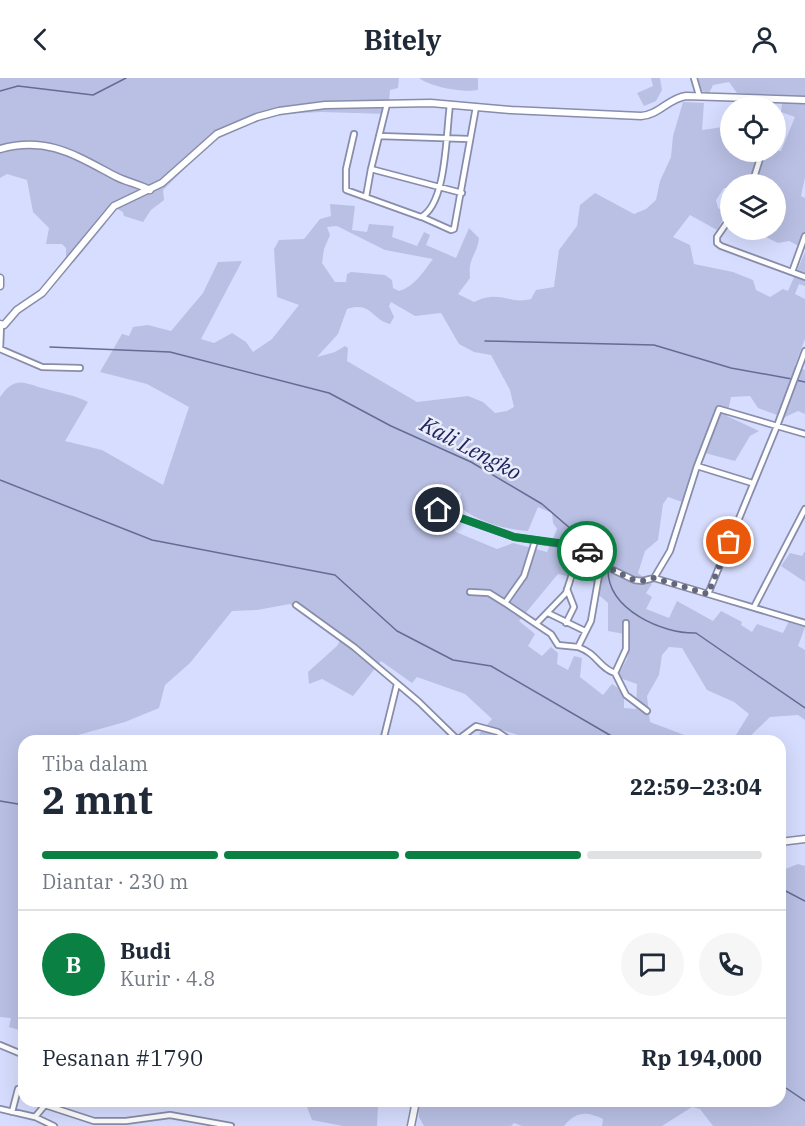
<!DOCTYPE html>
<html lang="id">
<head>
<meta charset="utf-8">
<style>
  body { margin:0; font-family:"IBM Plex Serif",serif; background:#f6f6f7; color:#1f2937; height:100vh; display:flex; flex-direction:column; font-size:22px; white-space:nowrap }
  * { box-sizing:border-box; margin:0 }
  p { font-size:20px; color:#747a83 }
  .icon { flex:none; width:33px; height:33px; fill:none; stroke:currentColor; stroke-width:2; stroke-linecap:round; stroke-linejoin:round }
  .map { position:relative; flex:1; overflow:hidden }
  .panel { position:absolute; left:18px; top:657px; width:768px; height:372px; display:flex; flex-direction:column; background:#fff; border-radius:18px; box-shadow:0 6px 24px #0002 }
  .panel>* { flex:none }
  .fabs { position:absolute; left:720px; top:18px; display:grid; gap:12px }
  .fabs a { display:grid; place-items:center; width:66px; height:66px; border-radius:50%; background:#fff; box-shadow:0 6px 24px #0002; font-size:30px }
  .pin { position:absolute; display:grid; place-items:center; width:51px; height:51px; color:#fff; margin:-26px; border:3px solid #fff; border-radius:50%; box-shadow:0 2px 6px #0007 }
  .courier { position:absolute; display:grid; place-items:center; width:60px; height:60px; margin:-30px; border:4px solid #0b8043; border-radius:50%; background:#fff; color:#222; box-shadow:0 2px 8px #0007 }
  .head em { font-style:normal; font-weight:700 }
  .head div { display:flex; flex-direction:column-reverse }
  .head { display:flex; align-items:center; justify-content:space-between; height:102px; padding:0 24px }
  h1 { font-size:39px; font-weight:700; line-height:45px }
  .bar { display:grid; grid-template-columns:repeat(4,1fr); gap:9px 6px; align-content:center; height:72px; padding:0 24px }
  .bar i { height:8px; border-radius:4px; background:#e0e1e3 }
  .bar .on { background:#0b8043 }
  .bar p { grid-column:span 4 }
  .line { display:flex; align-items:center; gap:15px; padding:0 24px; border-top:2px solid #e0e1e3 }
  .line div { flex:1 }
  .round { display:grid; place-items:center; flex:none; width:63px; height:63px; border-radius:32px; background:#f6f6f7 }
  header { display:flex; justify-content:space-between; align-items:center; height:78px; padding:0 24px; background:#fff; font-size:27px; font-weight:700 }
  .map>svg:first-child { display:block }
</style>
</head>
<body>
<header><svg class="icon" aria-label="back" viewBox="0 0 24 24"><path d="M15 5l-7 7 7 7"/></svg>Bitely<svg class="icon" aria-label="person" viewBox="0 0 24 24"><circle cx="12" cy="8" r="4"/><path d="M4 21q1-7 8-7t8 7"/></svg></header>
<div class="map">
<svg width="805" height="1048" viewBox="0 0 805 1048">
  <rect width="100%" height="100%" fill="#d7ddfe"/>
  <path fill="#b9c0e4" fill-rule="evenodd" d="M0,0H399L398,10L390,12L388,36L321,34L284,36L259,43L216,60L163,112L164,122L151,132L143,144L124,138L123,134L112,128L103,139L106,145L74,184L66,180V170L62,166H46L49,150L33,134L27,102L7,96L0,100Z
    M419,0H478V12C463,15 431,9 419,0Z
    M651,0H660L662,12L656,23L644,28L637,15L653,8Z
    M698,0H805V100L801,118L805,120V171L789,163L778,165L752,152H776V106H730V110H724L716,122L718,130L726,135L717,152L690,137L673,159L690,167L694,186L733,194L753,202L756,212L770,219L783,211L788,213L805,174V208L799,206L795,216L805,221V261L795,287L805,292V336L798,333L781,341L777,337L758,330L750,318L731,319L727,338L759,353L750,358L735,383L705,375L688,426L668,419L663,426L658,462L645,473L638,495L652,506L646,515L652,519L646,531L669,540L677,523L713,543L721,533L742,544L741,547L752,554L757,546L783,555L789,543L805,549L798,568L805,572V642L798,637L770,639L747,661L741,662L736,657L749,636L734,624L707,612L682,570L669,569L662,577L659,597L647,618L650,644L700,663H537L499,651L485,661L479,656L492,641L465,616L417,599L412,605L381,583L353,618L322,601L309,606L308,594L337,568L342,559L290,526L257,532L232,533L190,585L165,607L159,630L125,644L78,657L72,663H24V950L23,953L9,949L11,940L0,939V319C16,296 25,306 46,311C61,315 74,317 88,324L65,363L102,372L163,407L189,329L147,306L100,294L122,256L129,258L133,249L148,247L171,253L203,215L218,184L242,183L201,261L214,265L232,255L246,264L253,274L272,261L299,227L277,219L274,171L279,162L304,161L320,141L331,138L330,126L355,128L352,152L367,154L369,146L394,148L392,159L417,168L424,154L430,157L426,167L456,180L469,150L479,160C477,178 468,178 470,200L458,216L474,224C501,211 508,227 531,221L536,212L554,209L559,172L577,148L580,127L595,115L634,136L646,131L656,122L660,103L671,79L673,58L683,24L704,25L702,52L730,48V74L781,73L795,39L781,34L783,17L737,15L729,4L713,7L709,15L702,13ZM337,148L385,172L433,181C424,193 414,209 399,213L393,210L392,202L385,197L351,194L347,196L346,204H335L322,185L324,171L330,157L327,149ZM391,224L415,238L441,235L459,266L474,274L491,277L510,312L514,329L507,333L495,335L483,324L468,318L417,324L347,283L348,270L345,268L335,274L317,279L338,256L347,231C371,223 371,241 390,246L394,239L389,228ZM442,410L461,415L460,429C478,444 504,451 528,453L538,429L552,435L553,445L557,451L547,474L513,465L497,471L456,454L449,445L441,448L429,438ZM558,496L593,504V512L608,525V553L630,557L627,581L617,599L637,606L636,631L624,630V614L612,606L603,617L580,599L582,580L574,578L568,592L557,586L558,575L551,569L542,578L528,568L535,556L519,543Z
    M805,473V504L781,488L790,475L802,478Z
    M798,786L805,788V1048H713L700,1031L692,1029L662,1048H602L603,1041C587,1033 576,1033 564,1048H522L514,1045L511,1048H424L419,1039L418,1023H780V793Z
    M308,1023H404L397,1029L387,1025L378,1027L377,1048H343L312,1042L307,1029Z"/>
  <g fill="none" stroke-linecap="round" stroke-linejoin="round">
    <path stroke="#656c93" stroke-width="1.5" d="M0,13L18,8L93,17L126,0
      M485,263L654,267L731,290L792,301
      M50,269L170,274L329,315L391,348L471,384L542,426L608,483V488
      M796,302L805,304
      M0,402L152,462L335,497L397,553L453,582L491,588L620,663
      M608,492C608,532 663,556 696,555L805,630
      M0,723L24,727
      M780,810L805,823
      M780,1006L805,1023"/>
    <defs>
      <path id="minor" d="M694,0L699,17
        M387,26L371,91L462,115
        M354,56L346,91V112L421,139C447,126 446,53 450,27
        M379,58L469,61
        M752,106L762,74
        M366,119L371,91
        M422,139L451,152L454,151L476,29
        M730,140L717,159V165L721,168L805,199
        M792,194L805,158
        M0,271L42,289L80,290
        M0,271L1,247
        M697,388L752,405
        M438,432L514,459L580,469L607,489L634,502L642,503L654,500L708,516L777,348L805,356
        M535,463L524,498L505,525L536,546
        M573,493L566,515L536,546L551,556L558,567L578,569L591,543L599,497L607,489
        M654,500L670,473L697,388L719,331L777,348L805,273
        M470,514L489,515L505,525
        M708,516L805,545
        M296,527L354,569L419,624L459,663
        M754,529L805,431
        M548,535L585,553
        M566,545L574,529L567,511
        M578,569C598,576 599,590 615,595L626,571V545
        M615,595L626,617L647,633
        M383,663L397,606
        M456,663L476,648L498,654L511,663
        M0,967L24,977
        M0,1031L35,1039L45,1027L94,1043H126L170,1037L231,1048
        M12,1034L18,1011
        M35,1039L54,1048"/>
      <path id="tertiary" d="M0,71C47,58 75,77 115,98C126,104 139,106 150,112
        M0,200V208
        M0,246L4,247L17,232L42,215L114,128L162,105L217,56L257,39L279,33L325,27L431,25L511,32L641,38C659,37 669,20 686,18L805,22
        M780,764L805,761
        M411,1048L416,1023"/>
    </defs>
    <use href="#minor" stroke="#878dab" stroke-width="8"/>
    <use href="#tertiary" stroke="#878dab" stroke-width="9"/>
    <use href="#minor" stroke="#fff" stroke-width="4.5"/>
    <use href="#tertiary" stroke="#fff" stroke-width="6"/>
  </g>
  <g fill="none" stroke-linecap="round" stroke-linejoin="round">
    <path stroke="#63677a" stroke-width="6" stroke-dasharray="0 10.8" d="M587,473L607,489L634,502L642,503L654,500L708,516L729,464"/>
    <path stroke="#0b8043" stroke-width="8" d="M438,432L514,459L573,467L587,473"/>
  </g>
  <g text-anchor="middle" stroke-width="5" stroke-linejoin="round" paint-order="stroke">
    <g font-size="22" font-style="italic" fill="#212360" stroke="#e9ecf9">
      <text transform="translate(471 370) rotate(28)" y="8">Kali Lengko</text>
    </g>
  </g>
</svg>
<div class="fabs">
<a><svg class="icon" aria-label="locate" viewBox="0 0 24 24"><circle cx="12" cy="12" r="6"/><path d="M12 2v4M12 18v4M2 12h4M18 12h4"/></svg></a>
<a><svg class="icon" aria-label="layers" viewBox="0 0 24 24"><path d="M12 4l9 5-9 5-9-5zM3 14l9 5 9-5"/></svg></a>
</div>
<div class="pin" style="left:729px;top:464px;background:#ea580c"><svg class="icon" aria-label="bag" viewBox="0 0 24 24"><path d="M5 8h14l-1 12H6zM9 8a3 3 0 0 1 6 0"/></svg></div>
<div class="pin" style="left:438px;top:432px;background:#1f2937"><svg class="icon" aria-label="home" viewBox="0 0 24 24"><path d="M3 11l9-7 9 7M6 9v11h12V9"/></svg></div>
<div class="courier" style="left:587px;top:473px"><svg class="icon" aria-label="car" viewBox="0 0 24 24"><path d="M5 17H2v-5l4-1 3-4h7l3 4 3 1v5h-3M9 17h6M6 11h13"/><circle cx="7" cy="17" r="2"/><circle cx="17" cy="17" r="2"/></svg></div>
<section class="panel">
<div class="head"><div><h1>2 mnt</h1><p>Tiba dalam</p></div><em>22:59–23:04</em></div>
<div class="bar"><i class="on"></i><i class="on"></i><i class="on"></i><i></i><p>Diantar · 230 m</p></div>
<div class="line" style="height:108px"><b class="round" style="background:#0b8043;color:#fff">B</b><div><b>Budi</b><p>Kurir · 4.8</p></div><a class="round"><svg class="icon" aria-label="chat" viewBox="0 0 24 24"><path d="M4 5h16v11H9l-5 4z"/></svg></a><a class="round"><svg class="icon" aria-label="phone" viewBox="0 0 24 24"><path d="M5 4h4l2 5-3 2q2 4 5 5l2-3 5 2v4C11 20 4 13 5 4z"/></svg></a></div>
<div class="line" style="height:78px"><div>Pesanan #1790</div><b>Rp 194,000</b></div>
</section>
</div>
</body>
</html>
